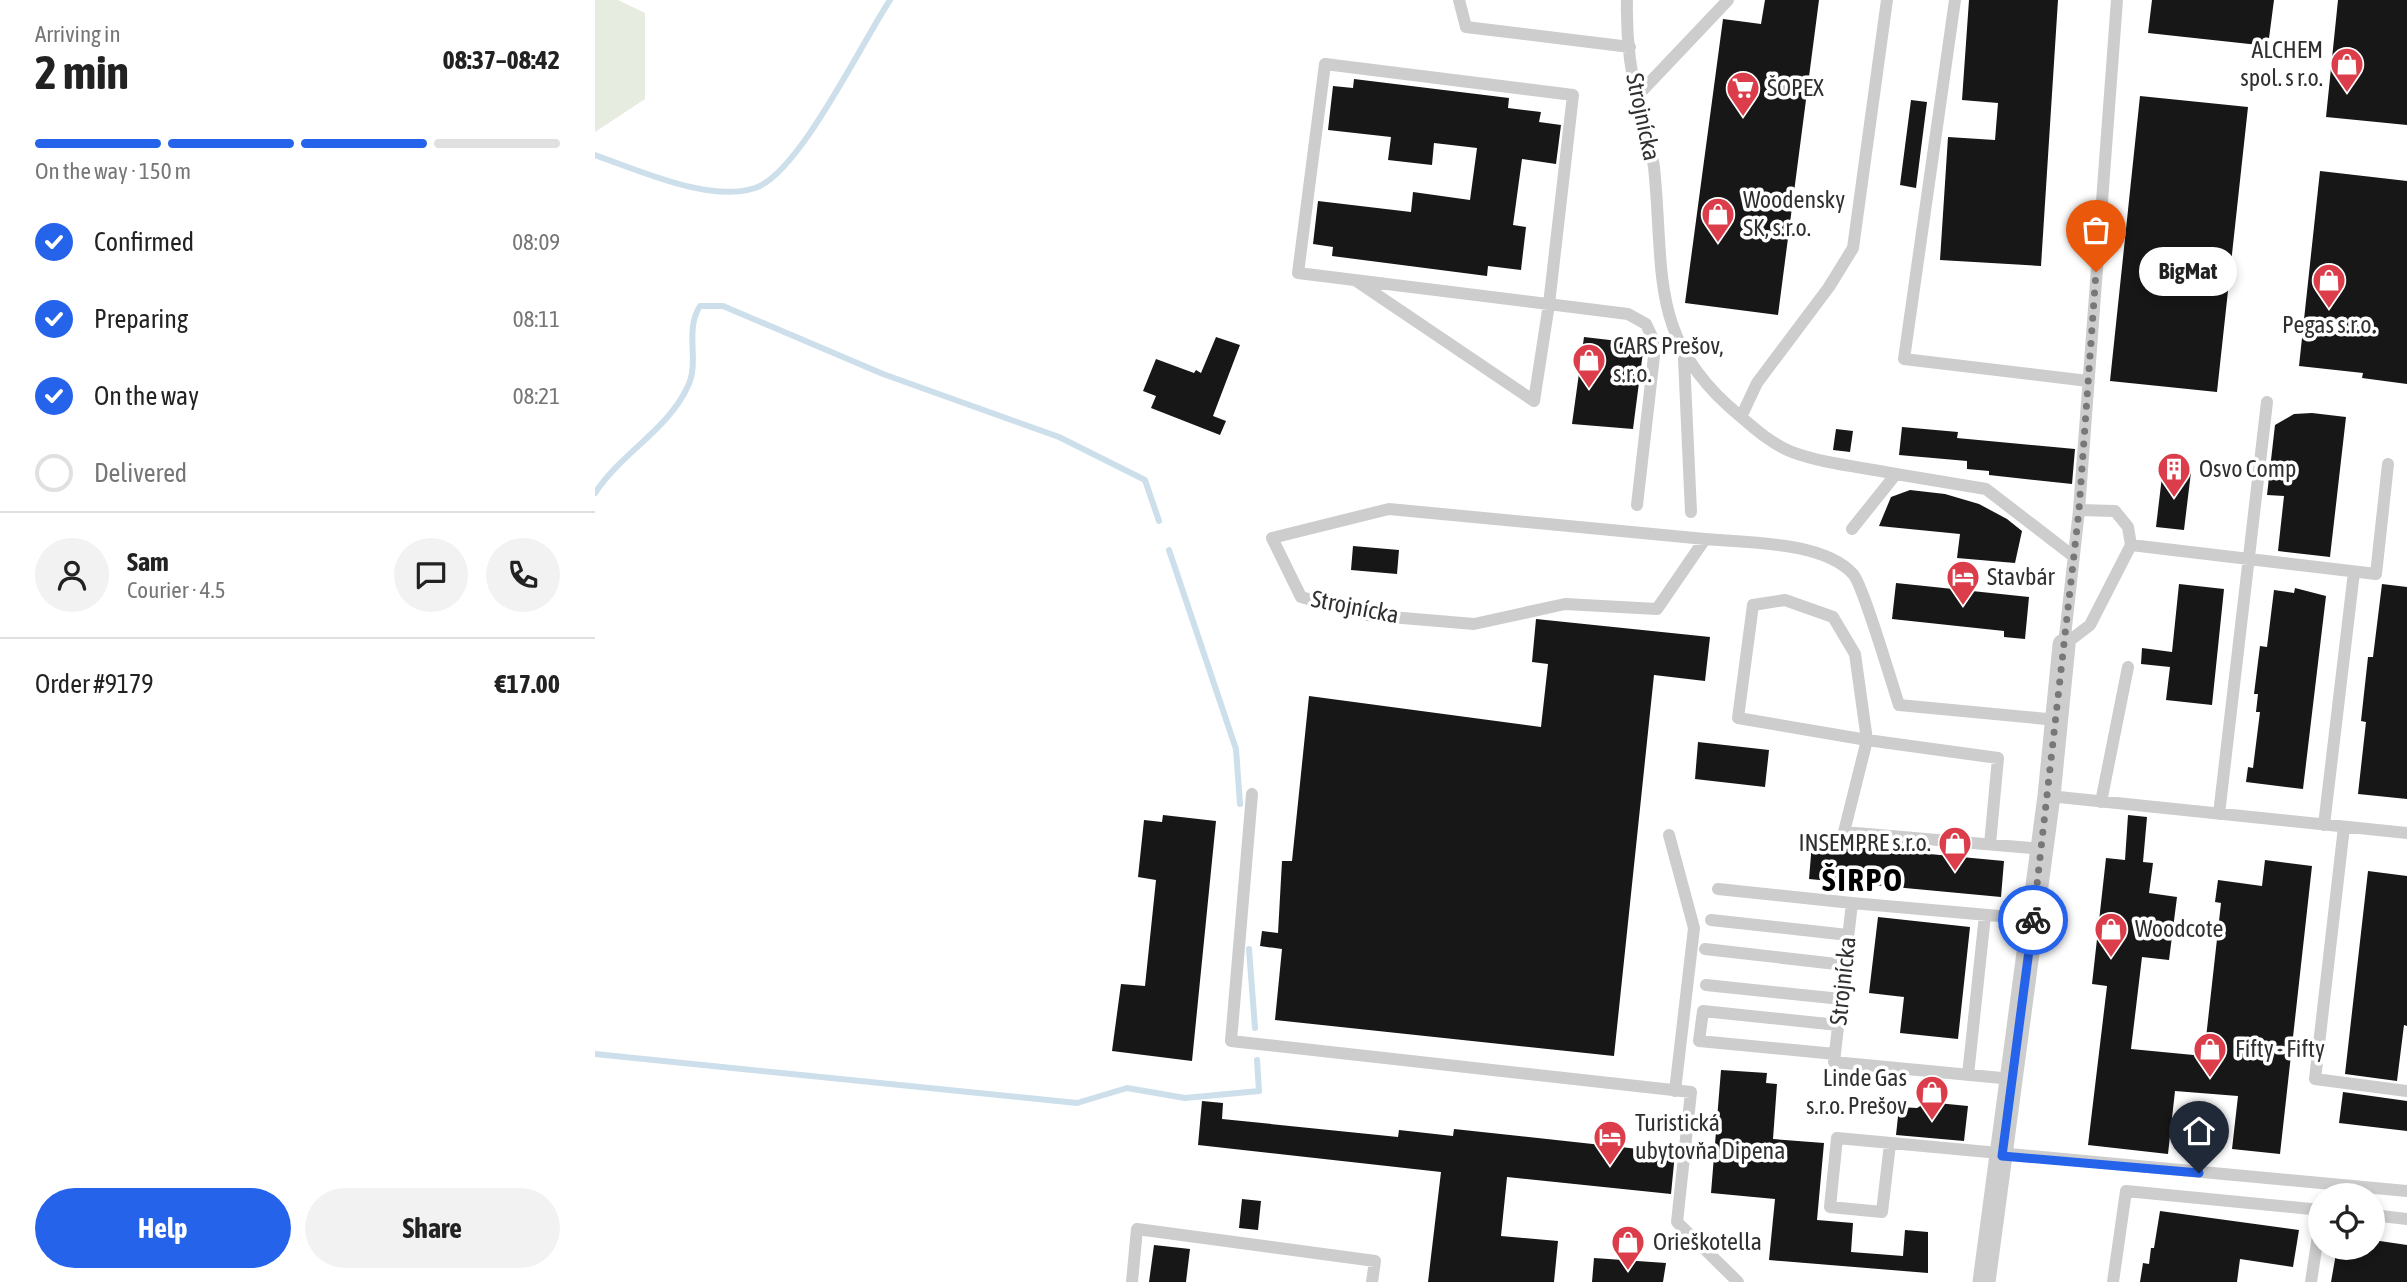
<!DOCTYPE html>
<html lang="en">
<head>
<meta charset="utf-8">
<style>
  body { margin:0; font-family:"Asap Condensed",sans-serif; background:#f2f2f2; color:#222; height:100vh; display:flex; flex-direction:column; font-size:26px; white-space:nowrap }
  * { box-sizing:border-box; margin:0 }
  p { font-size:23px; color:#767676 }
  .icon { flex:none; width:38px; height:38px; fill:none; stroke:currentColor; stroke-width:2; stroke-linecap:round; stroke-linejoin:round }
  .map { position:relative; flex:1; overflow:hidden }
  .details { display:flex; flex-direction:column; background:#fff; width:595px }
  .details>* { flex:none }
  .buttons { position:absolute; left:1713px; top:1183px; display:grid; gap:14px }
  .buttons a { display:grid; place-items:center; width:77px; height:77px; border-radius:50%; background:#fff; box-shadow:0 4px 10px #0003; font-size:35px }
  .pin { position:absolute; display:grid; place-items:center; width:60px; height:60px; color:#fff; margin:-72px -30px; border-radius:50% 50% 50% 0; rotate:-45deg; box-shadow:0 0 7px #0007 }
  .pin .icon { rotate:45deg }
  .courier { position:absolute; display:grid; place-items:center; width:70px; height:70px; margin:-35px; border:5px solid #2563eb; border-radius:50%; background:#fff; color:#222; box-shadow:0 2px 9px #0007 }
  .bubble { position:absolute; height:49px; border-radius:24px; background:#fff; box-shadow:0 4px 10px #0003; font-size:23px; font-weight:700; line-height:49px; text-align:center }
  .headline em { font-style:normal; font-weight:700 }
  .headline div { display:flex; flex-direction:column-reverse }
  .headline { display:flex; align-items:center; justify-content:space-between; height:119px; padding:0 35px }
  h1 { font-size:46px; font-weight:700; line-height:52px }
  .bar { display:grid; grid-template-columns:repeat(4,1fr); gap:10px 7px; align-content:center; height:84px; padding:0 35px }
  .bar i { height:9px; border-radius:5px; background:#e0e0e0 }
  .bar .on { background:#2563eb }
  .bar p { grid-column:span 4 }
  .line { display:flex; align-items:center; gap:18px; padding:0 35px; border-top:2px solid #e0e0e0 }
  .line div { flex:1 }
  .round { display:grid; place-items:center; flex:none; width:74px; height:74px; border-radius:37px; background:#f2f2f2 }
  ol { padding:0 35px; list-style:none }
  li { display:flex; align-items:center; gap:21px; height:77px }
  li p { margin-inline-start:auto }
  li .icon { padding:7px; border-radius:50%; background:#2563eb; color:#fff; stroke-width:4 }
  li:last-child { color:#767676 }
  li i { width:38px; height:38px; border:4px solid #e0e0e0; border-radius:50% }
  .cta { display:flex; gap:14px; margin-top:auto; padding:14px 35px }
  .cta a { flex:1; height:80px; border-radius:42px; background:#2563eb; color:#fff; font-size:28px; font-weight:700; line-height:80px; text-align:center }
  .cta a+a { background:#f2f2f2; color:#222 }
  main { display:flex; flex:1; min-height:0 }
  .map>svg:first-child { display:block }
</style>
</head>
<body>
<main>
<section class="details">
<div class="headline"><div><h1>2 min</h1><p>Arriving in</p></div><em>08:37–08:42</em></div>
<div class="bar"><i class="on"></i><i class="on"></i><i class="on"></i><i></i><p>On the way · 150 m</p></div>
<ol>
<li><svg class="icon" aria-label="check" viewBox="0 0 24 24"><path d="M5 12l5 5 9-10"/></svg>Confirmed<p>08:09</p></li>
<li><svg class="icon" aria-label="check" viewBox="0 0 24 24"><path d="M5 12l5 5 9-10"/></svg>Preparing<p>08:11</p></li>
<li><svg class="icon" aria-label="check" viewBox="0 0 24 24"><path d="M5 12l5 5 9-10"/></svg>On the way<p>08:21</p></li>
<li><i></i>Delivered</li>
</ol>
<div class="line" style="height:126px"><a class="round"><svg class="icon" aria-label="person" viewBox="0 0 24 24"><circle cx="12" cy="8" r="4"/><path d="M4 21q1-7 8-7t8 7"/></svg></a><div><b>Sam</b><p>Courier · 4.5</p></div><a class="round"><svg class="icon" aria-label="chat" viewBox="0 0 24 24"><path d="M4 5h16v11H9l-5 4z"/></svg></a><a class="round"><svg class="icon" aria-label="phone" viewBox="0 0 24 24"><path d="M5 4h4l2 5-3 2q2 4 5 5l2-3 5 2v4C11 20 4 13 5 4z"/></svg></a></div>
<div class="line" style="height:91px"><div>Order #9179</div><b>€17.00</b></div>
<div class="cta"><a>Help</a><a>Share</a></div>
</section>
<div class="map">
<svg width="1812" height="1282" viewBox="0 0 1812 1282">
  <rect width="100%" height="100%" fill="#fff"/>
  <path fill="#e6ecdf" d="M0,0H23L50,13V99L0,132Z"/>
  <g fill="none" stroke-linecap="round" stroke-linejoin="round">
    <path stroke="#cddfeb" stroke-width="6" d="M0,155C43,170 115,203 160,188C204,174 267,42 295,0
      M0,493C26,453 73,430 93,386C105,360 89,331 105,306H128L288,374L464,437L550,480L564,521
      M574,550L641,749L645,804
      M654,949L660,1028
      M0,1054L482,1103L532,1088L590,1098L664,1091L662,1060"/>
  </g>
  <path fill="#171717" d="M1170,0H1224L1183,315L1090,303L1128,19L1166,24Z
    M1374,0H1463L1446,266L1345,260L1353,137L1400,140L1403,103L1367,100Z
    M1557,0H1679L1673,46L1553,33Z
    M1743,0H1812V125L1731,117Z
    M759,79L914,98L913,108L946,112L944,122L966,125L961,164L927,159L918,225L931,227L926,270L893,266L892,276L737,256L738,247L718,244L723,201L816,212L818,192L875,200L882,148L839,143L837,165L793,160L796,137L733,130L738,86L758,88Z
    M1545,96L1653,107L1622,392L1515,381Z
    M1316,100L1332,102L1321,188L1305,185Z
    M1725,171L1812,181V384L1767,378L1768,373L1704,366Z
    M621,337L645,345L618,416L631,421L625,435L556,408L561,396L548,391L561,359L599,373L601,370L606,373Z
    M989,337L1049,344L1038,429L977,424Z
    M1717,413L1751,417L1735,557L1683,551L1689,496L1672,495L1680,425L1699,414Z
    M1307,427L1363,432L1362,438L1480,449L1477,484L1394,475V471L1372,469V461L1304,455Z
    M1241,429L1258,431L1255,452L1238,450Z
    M1568,468L1596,472L1589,530L1561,527Z
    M1315,490L1350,494L1384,504L1412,519L1427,531L1420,563L1362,558L1365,534L1284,526L1296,497Z
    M758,546L804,550L802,574L756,570Z
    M1301,583L1434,597L1430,639L1409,637V631L1297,619Z
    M1584,584L1629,589L1617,705L1571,700L1575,667L1546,664L1547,648L1577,652Z
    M1787,584L1812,587V799L1763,794L1771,722L1766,721L1773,657H1778Z
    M1700,588L1731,596L1708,789L1651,782L1653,767L1658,768L1665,712H1661L1663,694H1659L1665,646L1672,647L1679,590L1699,593Z
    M941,619L1115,637L1110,681L1059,675L1019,1056L680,1020L687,949L665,946L667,931L683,933L687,861H697L714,696L946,727L953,664L937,662Z
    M1103,742L1174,750L1170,787L1100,779Z
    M568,815L621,821L597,1061L517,1051L526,984L550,986L561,880L543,877L549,820L567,822Z
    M1533,815L1552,817L1548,862L1558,863L1554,893L1582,897L1574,960L1547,957L1536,1049L1609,1056L1626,903L1620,902L1623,880L1667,886L1670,860L1717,866L1685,1154L1637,1149L1643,1096L1580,1091L1573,1154L1493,1145L1512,986L1497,984L1511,858L1530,860Z
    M1217,843L1409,861L1406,897L1214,879Z
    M1773,871L1812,876V1026L1809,1025L1802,1081L1750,1074Z
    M1283,917L1375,927L1363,1039L1305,1033L1309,997L1274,993Z
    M1126,1070L1172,1073L1171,1083L1182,1084L1178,1139L1229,1143L1222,1220L1258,1223L1256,1252L1308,1256L1310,1230L1333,1232V1273L1174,1260L1180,1199L1116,1193Z
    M1748,1092L1812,1101V1131L1744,1123Z
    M607,1101L628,1103L627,1119L803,1137L804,1130L858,1136L859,1129L1080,1153L1076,1194L912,1177L906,1236L963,1241L959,1282H833L846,1172L603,1145Z
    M1332,1102L1373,1106L1369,1141L1301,1135L1304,1107L1322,1108Z
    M647,1199L666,1201L663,1230L644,1228Z
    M1565,1211L1704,1230L1698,1267L1645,1259L1642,1282H1545L1548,1263L1554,1264L1556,1248H1559Z
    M1778,1240L1812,1245V1282H1736L1742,1248H1778Z
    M559,1245L595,1249L591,1282H554Z
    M999,1258L1071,1263L1068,1282H997Z"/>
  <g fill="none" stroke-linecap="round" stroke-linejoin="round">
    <path stroke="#cdcdcd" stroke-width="12" d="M864,0L871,27L1035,47
      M1032,0C1031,36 1036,75 1044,110C1049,129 1056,148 1059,167C1070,273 1052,340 1145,416C1161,430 1177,444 1197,452C1229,464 1267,467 1301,474
      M1360,0L1309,359L1493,381
      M1042,96L1133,0
      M760,280L939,401L954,304L978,95L730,64L703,273L1033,314L1051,324L1058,339L1059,356L1042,505
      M1089,359L1096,512
      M1146,417L1162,383L1234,287L1258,248L1292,0
      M1257,529L1301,474L1391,489L1478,556
      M1110,539L1062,609L970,604L879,624L772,615L706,597L677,538L794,509L1110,539C1152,543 1228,541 1258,574C1268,585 1297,684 1304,705L1462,720
      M1536,545L1781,574L1793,464
      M1469,645L1484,510L1522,0
      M1469,645L1495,625L1536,545L1533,527L1520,511L1484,510
      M657,794L636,1041L1096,1092L1082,1222L1143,1282
      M1454,796L1812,833
      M1506,802L1533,667
      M1624,814L1672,402
      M1729,825L1759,572
      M1749,827L1720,1079L1812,1091
      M1074,835L1099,928L1080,1091
      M1395,844L1403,758L1272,740L1143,718L1158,605L1190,600L1238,617L1260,654L1272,740L1249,832L1447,849
      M1123,889L1257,903
      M1116,920L1253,935
      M1110,949L1250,965
      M1111,985L1246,999
      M1240,1054L1104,1041L1108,1011L1243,1025
      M1373,1075L1390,915
      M1417,1079L1239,1062L1257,903L1438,919
      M1295,1144L1287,1212L1235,1207L1242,1138L1812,1191
      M1778,1215L1812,1219
      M537,1282L542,1229L780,1261L777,1282
      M1518,1282L1531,1191L1726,1210
      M1716,1282L1726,1216"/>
    <path stroke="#cdcdcd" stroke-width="23" d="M1389,1282L1454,796L1469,645"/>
  </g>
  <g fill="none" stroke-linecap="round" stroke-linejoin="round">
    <path stroke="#787878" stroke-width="7" stroke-dasharray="0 12.6" d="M1438,920L1484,510L1501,272"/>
    <path stroke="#2563eb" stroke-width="9" d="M1438,920L1407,1156L1604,1173"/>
  </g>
  <defs>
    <symbol id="shop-pin" viewBox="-11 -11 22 30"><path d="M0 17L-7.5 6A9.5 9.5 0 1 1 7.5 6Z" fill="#db3e4a" stroke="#fff"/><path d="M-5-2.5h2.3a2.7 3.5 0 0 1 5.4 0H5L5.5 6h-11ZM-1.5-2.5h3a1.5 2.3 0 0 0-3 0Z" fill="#fff"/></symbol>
    <symbol id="supermarket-pin" viewBox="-11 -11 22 30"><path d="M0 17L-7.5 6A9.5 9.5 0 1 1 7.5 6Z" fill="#db3e4a" stroke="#fff"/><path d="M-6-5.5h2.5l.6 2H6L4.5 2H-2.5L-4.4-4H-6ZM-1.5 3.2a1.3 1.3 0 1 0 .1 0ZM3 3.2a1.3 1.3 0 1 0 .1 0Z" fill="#fff"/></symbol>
    <symbol id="building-pin" viewBox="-11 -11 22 30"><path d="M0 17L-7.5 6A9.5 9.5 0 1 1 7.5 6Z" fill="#db3e4a" stroke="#fff"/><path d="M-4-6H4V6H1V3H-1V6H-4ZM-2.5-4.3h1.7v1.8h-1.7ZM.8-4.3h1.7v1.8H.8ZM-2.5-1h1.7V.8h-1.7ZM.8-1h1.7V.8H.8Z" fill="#fff"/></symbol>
    <symbol id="hotel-pin" viewBox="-11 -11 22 30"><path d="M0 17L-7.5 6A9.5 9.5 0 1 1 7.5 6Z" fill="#db3e4a" stroke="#fff"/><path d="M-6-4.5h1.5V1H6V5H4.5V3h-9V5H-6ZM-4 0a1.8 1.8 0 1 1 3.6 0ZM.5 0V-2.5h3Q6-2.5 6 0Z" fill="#fff"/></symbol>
  </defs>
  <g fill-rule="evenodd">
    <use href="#shop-pin" x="1733" y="45" width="38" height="52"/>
    <use href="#supermarket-pin" x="1129" y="69" width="38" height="52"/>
    <use href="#shop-pin" x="1104" y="195" width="38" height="52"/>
    <use href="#shop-pin" x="1715" y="261" width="38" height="52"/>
    <use href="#shop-pin" x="975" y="341" width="38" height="52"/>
    <use href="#building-pin" x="1560" y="450" width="38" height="52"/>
    <use href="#hotel-pin" x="1349" y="558" width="38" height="52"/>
    <use href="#shop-pin" x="1341" y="824" width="38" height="52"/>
    <use href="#shop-pin" x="1497" y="910" width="38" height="52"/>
    <use href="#shop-pin" x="1596" y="1030" width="38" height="52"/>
    <use href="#shop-pin" x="1318" y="1073" width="38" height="52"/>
    <use href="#hotel-pin" x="996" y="1118" width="38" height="52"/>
    <use href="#shop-pin" x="1014" y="1223" width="38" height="52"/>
  </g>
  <g text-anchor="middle" stroke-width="7" stroke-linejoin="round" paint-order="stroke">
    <g font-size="24" fill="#303030" stroke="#fff" text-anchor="start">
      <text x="1728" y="58" text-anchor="end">ALCHEM<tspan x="1728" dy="28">spol. s r.o.</tspan></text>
      <text x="1172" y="96">ŠOPEX</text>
      <text x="1148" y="208">Woodensky<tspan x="1148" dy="28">SK, s.r.o.</tspan></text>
      <text x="1734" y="333" text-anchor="middle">Pegas s.r.o.</text>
      <text x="1018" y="354">CARS Prešov,<tspan x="1018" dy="28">s.r.o.</tspan></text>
      <text x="1604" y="477">Osvo Comp</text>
      <text x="1392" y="585">Stavbár</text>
      <text x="1336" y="851" text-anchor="end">INSEMPRE s.r.o.</text>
      <text x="1540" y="937">Woodcote</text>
      <text x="1640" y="1057">Fifty - Fifty</text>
      <text x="1312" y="1086" text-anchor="end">Linde Gas<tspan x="1312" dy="28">s.r.o. Prešov</tspan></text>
      <text x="1040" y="1131">Turistická<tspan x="1040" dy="28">ubytovňa Dipena</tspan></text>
      <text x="1058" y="1250">Orieškotella</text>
    </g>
    <g font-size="24" fill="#303030" stroke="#fff">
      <text transform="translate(1048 117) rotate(78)" y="8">Strojnícka</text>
      <text transform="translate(760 607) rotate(11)" y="8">Strojnícka</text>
      <text transform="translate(1248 981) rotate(-84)" y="8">Strojnícka</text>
    </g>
    <g font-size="32" font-weight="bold" letter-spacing="2" fill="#000" stroke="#fff">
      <text x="1268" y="891">ŠIRPO</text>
    </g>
  </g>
</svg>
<div class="buttons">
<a><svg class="icon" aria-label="locate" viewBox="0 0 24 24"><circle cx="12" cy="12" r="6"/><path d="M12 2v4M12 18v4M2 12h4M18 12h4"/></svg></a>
</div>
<div class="pin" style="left:1501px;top:272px;background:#ea580c"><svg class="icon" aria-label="bag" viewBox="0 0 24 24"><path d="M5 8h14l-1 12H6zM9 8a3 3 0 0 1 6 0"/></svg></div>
<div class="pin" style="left:1604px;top:1173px;background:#1f2937"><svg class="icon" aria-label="home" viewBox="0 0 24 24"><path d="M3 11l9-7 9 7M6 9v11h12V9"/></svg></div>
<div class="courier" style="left:1438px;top:920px"><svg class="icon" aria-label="bike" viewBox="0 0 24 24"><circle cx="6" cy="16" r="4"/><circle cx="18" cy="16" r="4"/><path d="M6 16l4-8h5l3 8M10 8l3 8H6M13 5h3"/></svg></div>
<div class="bubble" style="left:1544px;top:247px;width:98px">BigMat</div>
</div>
</main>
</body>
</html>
